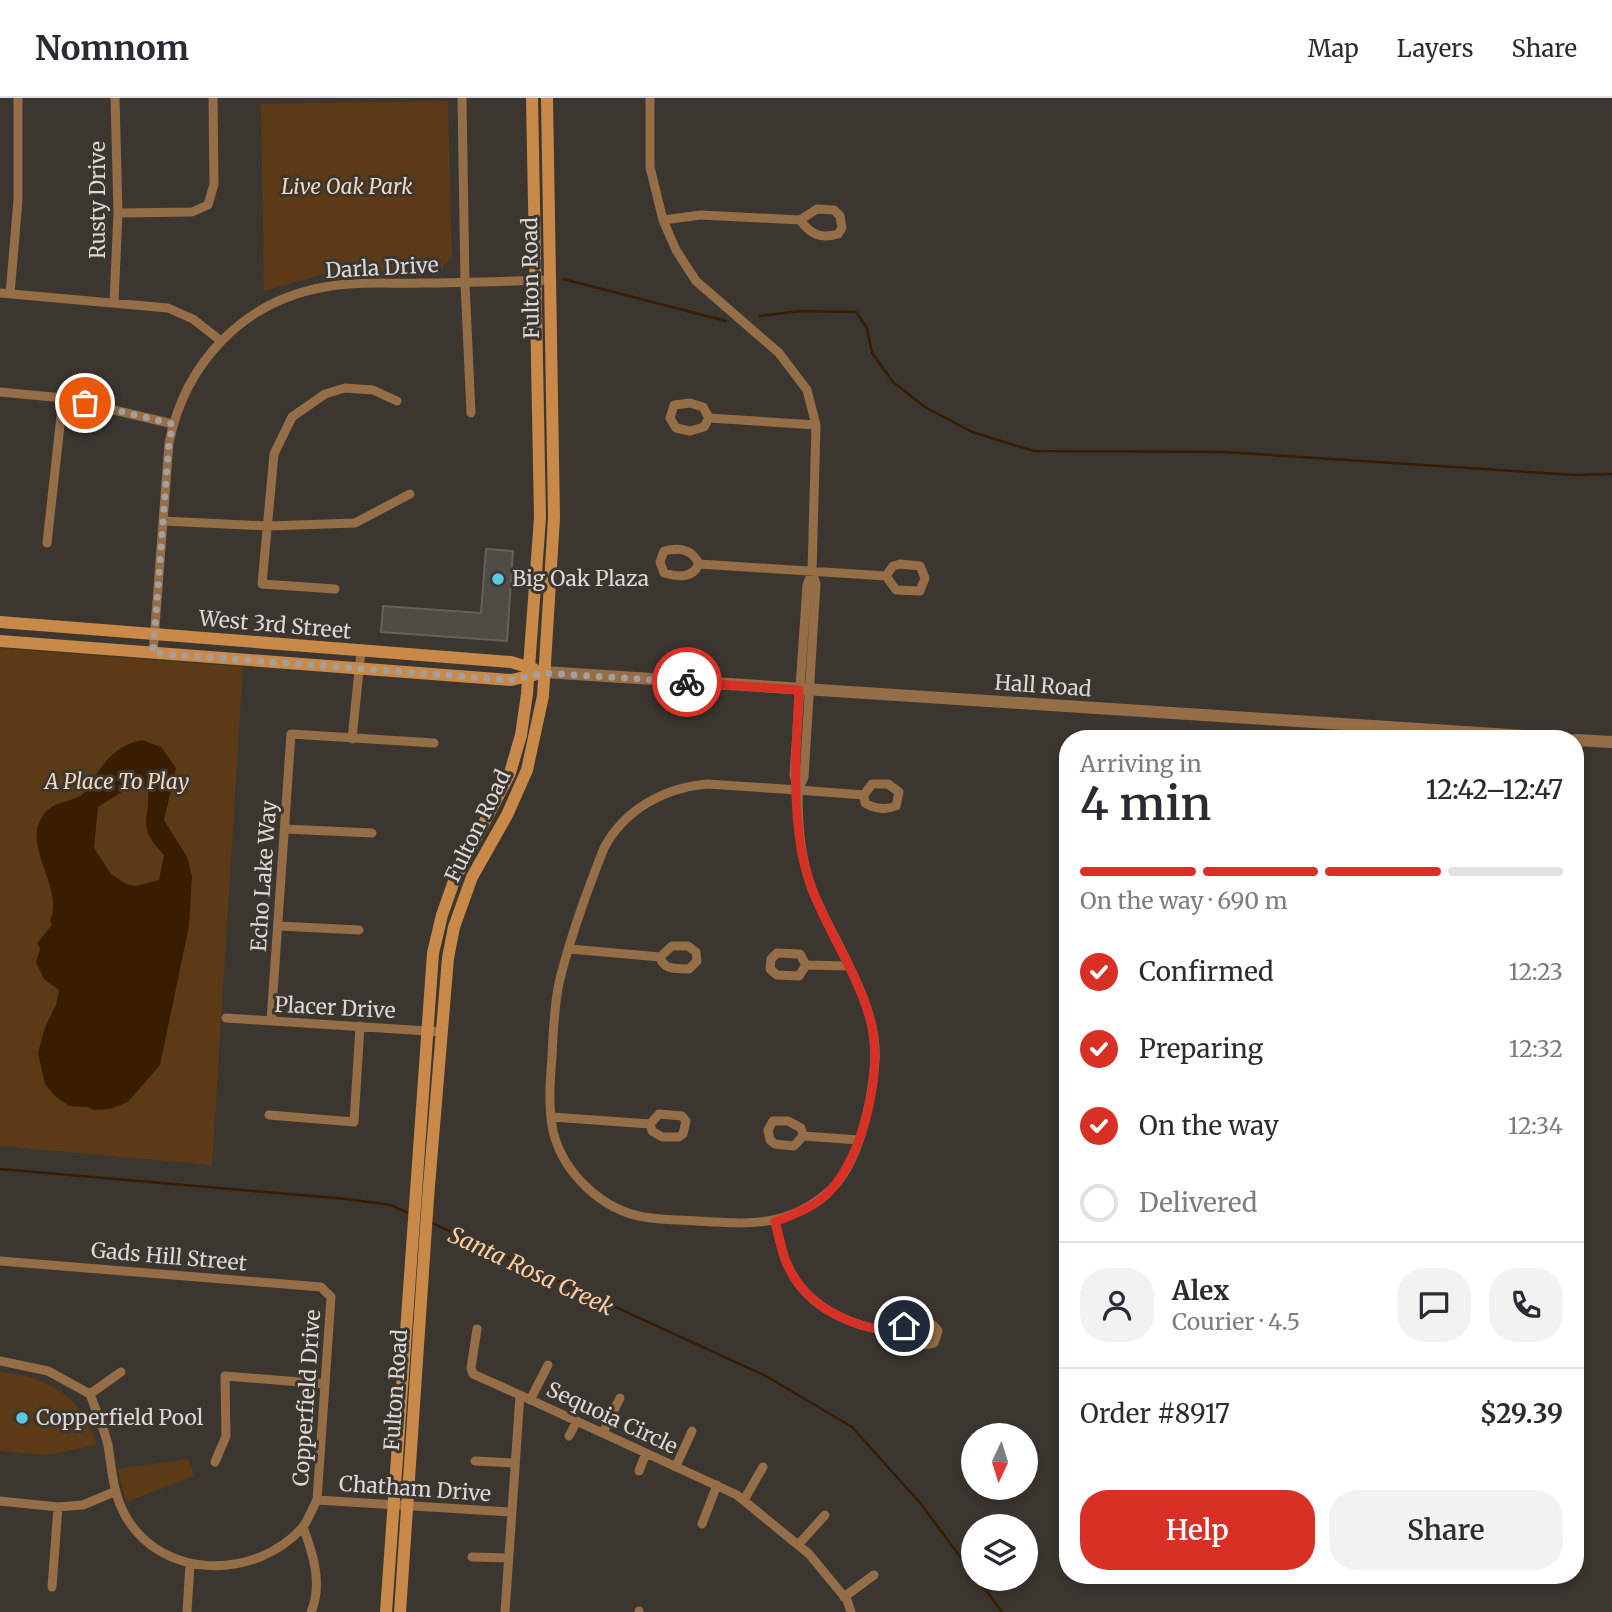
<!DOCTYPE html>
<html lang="en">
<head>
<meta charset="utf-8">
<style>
  body { margin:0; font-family:Merriweather,serif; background:#f2f2f3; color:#2b2b33; height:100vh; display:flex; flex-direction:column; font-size:26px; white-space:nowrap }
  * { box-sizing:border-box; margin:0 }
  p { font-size:23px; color:#7c7c81 }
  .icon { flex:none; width:38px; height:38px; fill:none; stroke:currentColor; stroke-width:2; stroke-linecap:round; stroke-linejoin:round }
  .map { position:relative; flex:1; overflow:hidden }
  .details { position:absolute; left:1059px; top:632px; width:525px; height:854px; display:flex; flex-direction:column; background:#fff; border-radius:28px; box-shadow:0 4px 10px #0003 }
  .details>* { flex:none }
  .needle { width:46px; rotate:184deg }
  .fabs { position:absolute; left:961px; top:1325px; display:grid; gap:14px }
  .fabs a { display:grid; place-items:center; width:77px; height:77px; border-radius:50%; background:#fff; box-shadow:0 4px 10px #0003; font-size:35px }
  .pin { position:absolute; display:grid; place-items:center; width:60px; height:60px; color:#fff; margin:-30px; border:4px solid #fff; border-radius:50%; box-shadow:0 2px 7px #0007 }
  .courier { position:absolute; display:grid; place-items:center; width:70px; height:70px; margin:-35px; border:5px solid #d93025; border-radius:50%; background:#fff; color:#222; box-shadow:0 2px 9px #0007 }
  .head em { font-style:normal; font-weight:600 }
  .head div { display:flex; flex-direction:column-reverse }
  .head { display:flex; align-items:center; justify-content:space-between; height:119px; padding:0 21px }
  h1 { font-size:46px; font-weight:600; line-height:52px }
  .bar { display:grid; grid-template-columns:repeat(4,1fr); gap:10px 7px; align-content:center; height:84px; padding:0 21px }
  .bar i { height:9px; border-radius:5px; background:#e1e1e2 }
  .bar .current { background:#d93025 }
  .bar p { grid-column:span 4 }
  .line { display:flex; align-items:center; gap:18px; padding:0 21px; border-top:2px solid #e1e1e2 }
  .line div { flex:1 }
  .round { display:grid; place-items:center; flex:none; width:74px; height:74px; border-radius:28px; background:#f2f2f3 }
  ol { padding:0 21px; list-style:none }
  li { display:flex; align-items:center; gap:21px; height:77px }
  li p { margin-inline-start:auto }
  li .icon { padding:7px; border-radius:50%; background:#d93025; color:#fff; stroke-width:4 }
  li:last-child { color:#7c7c81 }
  li i { width:38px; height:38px; border:4px solid #e1e1e2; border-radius:50% }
  .button { display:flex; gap:14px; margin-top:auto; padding:14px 21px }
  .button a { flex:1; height:80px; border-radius:28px; background:#d93025; color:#fff; font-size:28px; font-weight:600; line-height:80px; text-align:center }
  .button a+a { background:#f2f2f3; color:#2b2b33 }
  header { display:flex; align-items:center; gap:42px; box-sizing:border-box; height:98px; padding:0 35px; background:#fff; border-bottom:2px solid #e1e1e2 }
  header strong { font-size:33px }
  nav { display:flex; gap:38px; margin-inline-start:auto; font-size:24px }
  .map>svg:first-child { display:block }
</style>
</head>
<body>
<header>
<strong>Nomnom</strong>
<nav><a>Map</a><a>Layers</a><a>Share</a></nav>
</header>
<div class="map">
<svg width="1612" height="1514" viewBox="0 0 1612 1514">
  <rect width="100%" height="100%" fill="#3c3631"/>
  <path fill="#5c3a16" d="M448,3L452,159L442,170L327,175L264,193L261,6Z
    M0,550L243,569L212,1067L0,1048Z
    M0,1274C46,1278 86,1300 96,1347L47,1357L0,1353Z
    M188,1361L194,1378L126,1404L118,1371Z"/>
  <path fill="#391d00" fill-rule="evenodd" d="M142,642L161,649L176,670L164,722L187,759L192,778L189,828L160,967L128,1004L110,1011L94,1012L88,1009L69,1008L55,998L45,986L38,955L45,929L56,907L59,892L44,881L36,864L40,851L37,845L52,827L50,823C66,787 14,742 49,711C59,703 75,703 84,695C89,691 92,682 96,677C107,659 121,646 142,642ZM133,687L143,688L148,692C150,726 136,728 164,757L159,782L135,788L126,786L111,776L94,750L98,709Z"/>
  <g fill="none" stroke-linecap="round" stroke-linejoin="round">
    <path stroke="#391d00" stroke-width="2.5" d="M563,181L726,223
      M760,218L800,213L856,214L867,230L872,255L893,284L925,309L972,334L1034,353L1225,354L1575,377L1612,376
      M0,1071L347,1101L391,1107L410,1116
      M432,1125L766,1278L852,1329L921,1406L973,1476
      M977,1480L1002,1514"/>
  </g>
  <path fill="#514b46" stroke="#66605a" stroke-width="2" d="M486,451L513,453L507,543L381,534L383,508L481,515Z"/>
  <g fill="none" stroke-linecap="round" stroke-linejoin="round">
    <path stroke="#956d46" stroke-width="9" d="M462,0L465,185L471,315
      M650,0V69L663,122L676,152L696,183L779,255L807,292L816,327L812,474L807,487L794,677L798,692
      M118,115L192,114L208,107L214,86L213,0
      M663,122L701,117L800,122C811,137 821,141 838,136L842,130L840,118L834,112L817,111L800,122
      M0,195L168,210L193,221L221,243
      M10,196L18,102V0
      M114,204L118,115L115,0
      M0,294L63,300L173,326
      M709,320L704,329L690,333L676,330L670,320L674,307L690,305L703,309L709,320L816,327
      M163,423L268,428L355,425L410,396
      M47,445L63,300
      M699,466C692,481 678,479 664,475L660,464L664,453C680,449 692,451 699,466L886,478L896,492L920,493L925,480L920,468L900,466L893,468L886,478
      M335,491L262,486L274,356L292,319L325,296L345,290L373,292L397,303
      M153,555L169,345C185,265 243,203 325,189C356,183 390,186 422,185C465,185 508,183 551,182
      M352,641L361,553
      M707,686L798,692C798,726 800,759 812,791C833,844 879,906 875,963C872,1003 859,1069 827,1095C787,1130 746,1126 697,1123C680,1122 662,1122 644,1119C602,1112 563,1075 553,1033C548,1008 550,983 552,959C553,935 554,909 559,885C570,839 587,793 604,750C625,711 664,690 707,686Z
      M798,692L804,679L816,486L812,474
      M798,692L864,697L865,705C874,711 887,712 896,708L899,694L888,686H872L864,697
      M285,731L372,735
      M279,828L359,832
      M570,851L660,859C664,873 676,870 689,871L697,863L696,854L688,848H672L660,859
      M806,867L799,878L777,877L770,871L771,861L777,855L800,856L806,867L847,868
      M226,920L442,934
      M271,923L291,636L434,645
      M269,1017L354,1024L360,928
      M552,1019L650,1026L652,1033L662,1039H679L683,1036L686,1023L682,1018L659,1016L650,1026
      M803,1038L794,1048L775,1046L770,1042L768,1032L773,1023H788L801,1030L803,1038L859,1042
      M775,1124C779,1137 781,1153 787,1166C807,1212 855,1230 901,1235L907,1244C916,1247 924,1248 934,1245L938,1233C930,1219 908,1220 901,1235
      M0,1163L321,1189L331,1199L317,1402C312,1411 308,1423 302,1430C255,1482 163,1482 126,1419C113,1396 112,1373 108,1347C104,1330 96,1313 90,1296L48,1273L0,1263
      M477,1231L471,1270L473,1276L520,1297
      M90,1296L121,1274
      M530,1302L548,1267
      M603,1335L620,1300
      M569,1338L577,1323
      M475,1363L515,1365
      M215,1364L226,1338L225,1278L325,1286
      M676,1368L692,1333
      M639,1373L646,1355
      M317,1402L511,1414
      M744,1402L763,1369
      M0,1403L58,1409L83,1407L114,1394
      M702,1426L717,1387
      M303,1429C313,1455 323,1487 311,1514
      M798,1447L825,1417
      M472,1459L508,1460
      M52,1489L58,1409
      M844,1499L874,1477
      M187,1514L190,1466
      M505,1514L520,1297L737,1397L809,1456L847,1502L851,1514
      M639,1514V1513"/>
    <path stroke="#956d46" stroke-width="12" d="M544,574L1556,640
      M1575,642L1612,644"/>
    <path stroke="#c88949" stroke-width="12" d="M0,524L511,564L534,571
      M0,543L511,582L534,577
      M386,1514L433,855L442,817L454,783L510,675L521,637L527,596L540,420L532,0
      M400,1514L428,1100L448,860L454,829L472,779L507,717L527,672L543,598L554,420L547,0"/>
  </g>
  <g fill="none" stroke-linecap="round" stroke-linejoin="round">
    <path stroke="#a49f9c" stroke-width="7" stroke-dasharray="0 12.6" d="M85,305L173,326L169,345L153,555L511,582L544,575L687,584"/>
    <path stroke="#d93025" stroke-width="9" d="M687,584L799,592C796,646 792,702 802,756C813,814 852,861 869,917C885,967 865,1054 830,1093C817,1108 794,1116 775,1124C779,1137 781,1153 787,1166C807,1212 855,1230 901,1235L904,1228"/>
  </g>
  <g fill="#57c9e2" stroke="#3c3631" stroke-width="2.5">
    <circle cx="498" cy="481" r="7"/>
    <circle cx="22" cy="1320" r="7"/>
  </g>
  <g text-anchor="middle" stroke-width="6" stroke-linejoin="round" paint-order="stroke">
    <g font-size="21" font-style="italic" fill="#f7d7b9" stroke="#3c3631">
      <text x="347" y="96">Live Oak Park</text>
      <text x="117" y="691">A Place To Play</text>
    </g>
    <g font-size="21" fill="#dcd8d5" stroke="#3c3631">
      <text transform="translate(98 102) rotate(-90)" y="7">Rusty Drive</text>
      <text transform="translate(382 170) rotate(-3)" y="7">Darla Drive</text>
      <text transform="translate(531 180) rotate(-91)" y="7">Fulton Road</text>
      <text transform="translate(275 527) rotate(5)" y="7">West 3rd Street</text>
      <text transform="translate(1043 588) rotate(4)" y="7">Hall Road</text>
      <text transform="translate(478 728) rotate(-64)" y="7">Fulton Road</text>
      <text transform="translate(264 778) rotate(-86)" y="7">Echo Lake Way</text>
      <text transform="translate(335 910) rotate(3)" y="7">Placer Drive</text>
      <text transform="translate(169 1159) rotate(5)" y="7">Gads Hill Street</text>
      <text transform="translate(396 1292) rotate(-86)" y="7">Fulton Road</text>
      <text transform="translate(307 1300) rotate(-86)" y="7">Copperfield Drive</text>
      <text transform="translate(612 1320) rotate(25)" y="7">Sequoia Circle</text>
      <text transform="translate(415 1391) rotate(4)" y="7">Chatham Drive</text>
    </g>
    <g font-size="21" fill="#dcd8d5" stroke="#3c3631" text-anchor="start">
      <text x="512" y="488">Big Oak Plaza</text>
      <text x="36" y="1327">Copperfield Pool</text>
    </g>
    <g font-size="23" font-style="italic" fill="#fdcc9f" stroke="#3c3631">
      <text transform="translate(531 1173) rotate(25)" y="8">Santa Rosa Creek</text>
    </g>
  </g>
</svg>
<div class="fabs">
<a><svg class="needle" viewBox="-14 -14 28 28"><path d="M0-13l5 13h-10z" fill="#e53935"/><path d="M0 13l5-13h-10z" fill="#7c7c81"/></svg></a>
<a><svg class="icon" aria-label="layers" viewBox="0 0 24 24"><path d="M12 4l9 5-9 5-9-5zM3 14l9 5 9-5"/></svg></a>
</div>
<div class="pin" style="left:85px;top:305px;background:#ea580c"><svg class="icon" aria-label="bag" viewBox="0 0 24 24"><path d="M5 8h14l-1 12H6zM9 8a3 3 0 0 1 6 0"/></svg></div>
<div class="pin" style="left:904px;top:1228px;background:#1f2937"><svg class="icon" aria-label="home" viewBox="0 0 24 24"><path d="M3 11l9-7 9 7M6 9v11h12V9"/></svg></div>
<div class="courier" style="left:687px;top:584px"><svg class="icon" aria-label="bike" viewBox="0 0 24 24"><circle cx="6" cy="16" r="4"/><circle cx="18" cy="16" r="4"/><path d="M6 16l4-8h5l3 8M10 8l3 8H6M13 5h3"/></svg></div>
<section class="details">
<div class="head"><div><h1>4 min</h1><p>Arriving in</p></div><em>12:42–12:47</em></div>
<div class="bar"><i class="current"></i><i class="current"></i><i class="current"></i><i></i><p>On the way · 690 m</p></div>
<ol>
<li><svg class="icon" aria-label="check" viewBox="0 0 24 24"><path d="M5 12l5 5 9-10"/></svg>Confirmed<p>12:23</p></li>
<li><svg class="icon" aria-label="check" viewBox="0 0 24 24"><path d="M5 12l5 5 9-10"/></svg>Preparing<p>12:32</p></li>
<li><svg class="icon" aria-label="check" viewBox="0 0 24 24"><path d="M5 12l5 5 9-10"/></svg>On the way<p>12:34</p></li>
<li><i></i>Delivered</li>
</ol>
<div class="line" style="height:126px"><a class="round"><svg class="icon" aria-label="person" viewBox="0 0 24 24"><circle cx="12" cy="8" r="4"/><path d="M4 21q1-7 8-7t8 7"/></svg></a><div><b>Alex</b><p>Courier · 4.5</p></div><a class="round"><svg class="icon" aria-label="chat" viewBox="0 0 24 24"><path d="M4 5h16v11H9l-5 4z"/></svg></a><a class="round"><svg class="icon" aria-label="phone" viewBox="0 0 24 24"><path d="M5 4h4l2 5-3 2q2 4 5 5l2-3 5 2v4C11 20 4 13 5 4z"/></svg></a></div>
<div class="line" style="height:91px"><div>Order #8917</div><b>$29.39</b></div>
<div class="button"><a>Help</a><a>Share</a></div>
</section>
</div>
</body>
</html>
